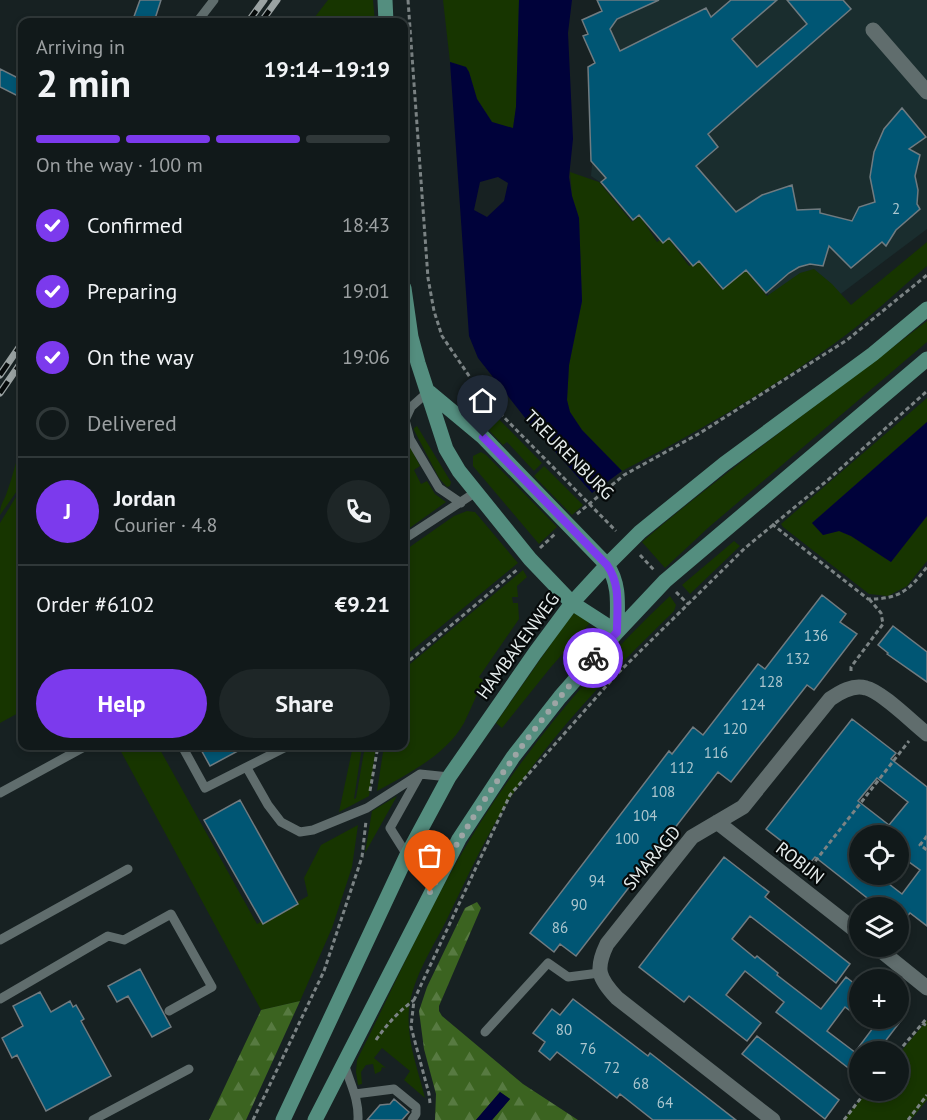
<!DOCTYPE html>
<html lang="en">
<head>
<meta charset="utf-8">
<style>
  body { margin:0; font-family:"PT Sans",sans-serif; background:#1e2627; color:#f1f3f6; height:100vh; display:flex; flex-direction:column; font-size:22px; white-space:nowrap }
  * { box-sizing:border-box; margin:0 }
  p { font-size:20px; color:#9ca0a2 }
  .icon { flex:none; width:33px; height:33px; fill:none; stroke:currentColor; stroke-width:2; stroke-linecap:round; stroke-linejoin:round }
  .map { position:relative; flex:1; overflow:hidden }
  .sheet { position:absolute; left:18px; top:18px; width:390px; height:732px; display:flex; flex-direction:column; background:#11191a; border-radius:12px; box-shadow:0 3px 9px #0003,0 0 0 2px #303839 }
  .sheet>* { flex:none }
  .tools { position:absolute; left:849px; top:825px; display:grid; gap:12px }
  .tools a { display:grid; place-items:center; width:60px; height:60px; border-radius:50%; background:#11191a; box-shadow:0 3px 9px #0003,0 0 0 2px #303839; font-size:30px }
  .pin { position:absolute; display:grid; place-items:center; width:51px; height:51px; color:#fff; margin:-62px -26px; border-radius:50% 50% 50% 0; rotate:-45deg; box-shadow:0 0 6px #0007 }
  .pin .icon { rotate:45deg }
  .courier { position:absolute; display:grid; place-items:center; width:60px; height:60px; margin:-30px; border:4px solid #7c3aed; border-radius:50%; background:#fff; color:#222; box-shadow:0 2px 8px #0007 }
  .head em { font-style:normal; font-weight:600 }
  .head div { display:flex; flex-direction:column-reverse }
  .head { display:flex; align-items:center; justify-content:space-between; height:102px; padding:0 18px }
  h1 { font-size:39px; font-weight:600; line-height:45px }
  .bar { display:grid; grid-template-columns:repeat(4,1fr); gap:9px 6px; align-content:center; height:72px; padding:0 18px }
  .bar i { height:8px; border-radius:4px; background:#303839 }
  .bar .active { background:#7c3aed }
  .bar p { grid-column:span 4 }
  .line { display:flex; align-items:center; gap:15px; padding:0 18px; border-top:2px solid #303839 }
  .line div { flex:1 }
  .round { display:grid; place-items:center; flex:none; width:63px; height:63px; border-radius:32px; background:#1e2627 }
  ol { padding:0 18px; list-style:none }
  li { display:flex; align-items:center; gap:18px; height:66px }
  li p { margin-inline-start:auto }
  li .icon { padding:6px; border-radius:50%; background:#7c3aed; color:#fff; stroke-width:4 }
  li:last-child { color:#9ca0a2 }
  li i { width:33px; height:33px; border:3px solid #303839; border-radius:50% }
  .primary-button { display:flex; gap:12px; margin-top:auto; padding:12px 18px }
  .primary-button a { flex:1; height:69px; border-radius:36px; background:#7c3aed; color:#fff; font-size:24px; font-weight:600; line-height:69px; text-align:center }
  .primary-button a+a { background:#1e2627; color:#f1f3f6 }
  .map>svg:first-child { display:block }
</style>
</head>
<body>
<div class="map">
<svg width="927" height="1120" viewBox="0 0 927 1120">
  <defs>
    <pattern id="forest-firs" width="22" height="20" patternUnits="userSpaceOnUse" patternTransform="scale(1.5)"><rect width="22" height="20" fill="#3b6320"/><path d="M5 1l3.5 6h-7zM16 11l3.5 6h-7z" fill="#577a41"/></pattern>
  </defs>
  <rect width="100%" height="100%" fill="#172122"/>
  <path fill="#1a2d2e" d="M606,0H927V229L806,320L591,176Z"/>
  <path fill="#173500" d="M328,0H373L375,22H311Z
    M443,0H519L516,107L513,129L492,122L477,99L469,72L466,67L450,62Z
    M570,172L599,182L632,222L640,216L657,242L667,236L689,266L698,260L722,290L745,270L767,296L800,273L814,269L832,284L851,305L927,242V266C897,291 868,320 835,343C768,391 696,433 622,471L582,430L570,412L567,400L569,365L582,301L579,218L572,196Z
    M927,321V342L709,527L665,568L642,542C733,464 832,395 927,321Z
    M927,398V422L812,523L823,535L839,531L851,536L891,562L927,516V561L907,586L888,596L869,594L783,527L781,524Z
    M490,410L542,463L534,471L507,442L503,445L483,424Z
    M417,426L451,482L450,486L447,487L439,478L414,430V428Z
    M404,435L420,466L414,470L421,484L427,481L435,494L446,502L404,532Z
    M22,444V484L0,515C0,503 4,502 7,492C13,476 16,460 22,444Z
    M481,452L486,455L557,527L539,544L473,466V456Z
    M544,466L583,505L572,515L534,476Z
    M22,487V711L0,723V523Z
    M467,511L475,512L518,563L404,657V551L454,516Z
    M734,541L740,546L690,594L682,585Z
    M523,570L527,577L517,586L518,597H512L513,603H518L519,619L479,677L483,680C477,694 471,709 464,723C445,756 409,773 377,791L384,746H404V669Z
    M670,596L676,605L674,611C612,672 551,733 504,808C483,842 466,880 448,917C434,946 413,976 409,1009C406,1040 418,1069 425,1098L404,1080L410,1071L382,1048L374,1058L386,1068L382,1067L381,1071L375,1074L373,1064L366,1065L361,1072L362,1084L358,1085L356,1072L357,1060C390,995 419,928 455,865C512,764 586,675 670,596Z
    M577,610L590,622L589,624L551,667L502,728L496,723L567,621Z
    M118,746H158L257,924L308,896L304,878L321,845L358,825L352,867L332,928L300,1001L261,1010Z
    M353,746H362L354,799L356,798L365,746H376L369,796L339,812Z
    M397,796L365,853L372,811Z
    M927,1020V1100L911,1120H843L868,1091L898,1090L899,1054Z"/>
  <path fill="url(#forest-firs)" d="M477,902L481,908L439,1006V1011L442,1016L523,1084L578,1120H492L510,1099L500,1092L476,1120H435L436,1094L424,1049L419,1011L427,987L465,908Z
    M300,1001L246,1120H209L261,1010Z"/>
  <path fill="#00023a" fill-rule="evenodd" d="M519,0H572L568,33L573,139L569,177L572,196L579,218L582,301L569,365L567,400L570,412L582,430L622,471L592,493L526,419L478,358L469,336L450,62L466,67L469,72L477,99L492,122L513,128L516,107ZM498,177L508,183L504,201L487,217L474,210L480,182Z
    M927,422V516L891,562L851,536L839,531L823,535L812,523Z
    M500,1092L510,1099L492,1120H476Z"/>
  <path fill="#005674" stroke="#707b80" stroke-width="1.5" fill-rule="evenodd" d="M140,0H161L154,22H132Z
    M597,0H659L617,19L610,29L620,51L706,8L711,17L731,0H777L732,39L757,67L807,24L787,0H843L851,9L708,134L718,147L696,166L736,212L762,195L792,185L797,210L820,209V213L852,221L859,207L875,202L870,177L874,152L884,129L902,108L926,137L909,149L920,155L915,176L918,190L917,204L920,209L896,230L886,246L882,242L851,268L829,246L823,266L810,264L799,267L789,273L766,293L746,270L723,289L699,261L693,266L669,238L663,243L639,215L633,220L601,182L606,178L591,161L588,67L595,63L583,36L588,34L582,20L602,11Z
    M0,69L22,80V98L0,87Z
    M822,595L846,614L840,622L857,634L814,690L807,685L731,782L718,772L576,956L560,944L554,952L530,933L669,751L672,754L693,727L703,735L758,664L765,669Z
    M893,626L927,652V682L887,654L888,653L878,645Z
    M852,719L896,753L891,759L927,787V926L910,913L898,927V908H880L815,857L810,863L766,829ZM877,778L908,802L889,825L858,801ZM860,836H898V854L920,870L902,894L876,874H860Z
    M199,746H247L210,766Z
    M240,800L298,904L263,924L204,820Z
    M724,857L769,892L765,897L850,964L836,983L750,916L732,939L755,958L757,956L778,973L777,975L821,1009L846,977L860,988V1018L845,1007L827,1031L860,1056V1077L776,1012L784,1002L745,971L726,995L761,1023L747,1041L689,996L684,1002L639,967Z
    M140,969L171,1027L152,1037L128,996L117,1002L108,986Z
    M40,992L51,1012L70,1001L73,1007L76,1005L84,1019L81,1021L111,1076L46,1111L17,1055L12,1058L2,1038L23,1026L13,1006Z
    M573,999L648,1056L650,1053L736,1120H653L620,1094L617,1098L557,1052L550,1060L539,1051L545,1042L533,1033L552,1009L560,1015Z
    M860,1018H903L877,1052H855L873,1028Z
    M757,1036L839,1100L825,1119L742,1054Z
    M394,1099L409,1112L402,1120H367L380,1105L390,1104Z"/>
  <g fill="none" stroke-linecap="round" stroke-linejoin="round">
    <path stroke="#7b8384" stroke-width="3" stroke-dasharray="4.5 3" stroke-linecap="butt" d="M408,0L428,278L434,311L442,336L482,395L616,531
      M482,395L483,415
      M577,514L624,475L700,433L847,340L927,275
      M772,524L868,599C900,599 908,591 927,567
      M540,548L555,534
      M640,555L654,570
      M676,592L688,604
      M404,665L518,569
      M851,671V667L883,624L881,613L870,600
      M370,791L378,746
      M927,836L920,845L927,850
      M806,873L909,741
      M922,1023L927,1026
      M376,1040C387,1024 398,1012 414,1000
      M898,1052L927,1018
      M430,1103L429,1094L411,1027L414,1000L510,795L616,675L745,548L829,479L927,391
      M253,1120L324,971L362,857L366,821
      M844,1120L867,1090
      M908,1120L927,1095"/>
    <path stroke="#606d6d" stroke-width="9" d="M197,22L214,0
      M429,391L411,407L405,420L410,439L439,488L461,503
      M404,539L476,492
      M182,746L205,788L288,746
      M247,768L268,805L281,822L300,832L313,830L367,808L420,774L449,777
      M0,793L86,746
      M407,855L390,828L419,776
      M0,940L128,869
      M0,999L108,936L124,940L171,914L212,987L169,1011
      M485,1032L548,963L568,977L599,973
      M344,1063C350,1084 359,1098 358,1120
      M355,1094L394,1089L416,1107V1114L412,1120
      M93,1120L189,1069"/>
    <path stroke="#606d6d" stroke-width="15" d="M873,30L927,92
      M717,822L860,934
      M875,946L927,988
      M773,1120L617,998C598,978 595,969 607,944L692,837L743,807L830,699C840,692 853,684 866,688C881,691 913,723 927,734"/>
    <path stroke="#548e7f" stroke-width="15" d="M385,0L386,22
      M404,288L411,337L418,363L446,449L459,471L530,559L572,603L617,632
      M429,392L483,437L607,565C621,585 617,608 617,632
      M283,1120L407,855L449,777L535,653L572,603L607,565L640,532L724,464L873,354L927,309
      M315,1120L459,839L513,757L560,697L617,632L665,581L927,359"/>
    <defs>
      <path id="rail" d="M248,22L264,0
        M261,22L277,0
        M0,375L22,343
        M0,393L22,361"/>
    </defs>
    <use href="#rail" stroke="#9aa2a2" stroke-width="7"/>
    <use href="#rail" stroke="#060a0a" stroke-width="4.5" stroke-dasharray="14" stroke-linecap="butt"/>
  </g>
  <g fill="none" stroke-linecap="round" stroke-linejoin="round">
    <path stroke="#9da5a5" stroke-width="6" stroke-dasharray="0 10.8" d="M430,892C477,804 528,733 593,658"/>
    <path stroke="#7c3aed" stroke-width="8" d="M483,437L607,565C621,585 617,608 617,632L593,658"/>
  </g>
  <g text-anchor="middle" stroke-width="4.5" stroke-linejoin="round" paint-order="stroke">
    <g font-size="15" fill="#acc6ce">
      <text x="896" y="214">2</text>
      <text x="816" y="641">136</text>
      <text x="798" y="664">132</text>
      <text x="771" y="687">128</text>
      <text x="753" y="710">124</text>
      <text x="735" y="734">120</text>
      <text x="716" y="758">116</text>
      <text x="682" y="773">112</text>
      <text x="663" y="797">108</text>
      <text x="645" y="821">104</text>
      <text x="627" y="844">100</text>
      <text x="597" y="886">94</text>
      <text x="579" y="910">90</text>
      <text x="560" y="933">86</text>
      <text x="564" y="1035">80</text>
      <text x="588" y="1054">76</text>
      <text x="612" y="1073">72</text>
      <text x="641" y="1089">68</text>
      <text x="665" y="1108">64</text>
    </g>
    <g font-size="18" fill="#e5ecec" stroke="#060a0a">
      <text transform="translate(569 455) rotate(45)" y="6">TREURENBURG</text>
      <text transform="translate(518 646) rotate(-54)" y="6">HAMBAKENWEG</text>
      <text transform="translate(652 858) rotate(-50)" y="6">SMARAGD</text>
      <text transform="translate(800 863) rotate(38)" y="6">ROBIJN</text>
    </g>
  </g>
</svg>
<div class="tools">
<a><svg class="icon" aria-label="locate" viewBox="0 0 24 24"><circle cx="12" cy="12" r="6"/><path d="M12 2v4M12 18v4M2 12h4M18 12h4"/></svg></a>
<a><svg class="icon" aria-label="layers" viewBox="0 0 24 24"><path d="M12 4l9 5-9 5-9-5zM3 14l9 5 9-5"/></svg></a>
<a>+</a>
<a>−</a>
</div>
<div class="pin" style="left:430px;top:892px;background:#ea580c"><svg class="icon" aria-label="bag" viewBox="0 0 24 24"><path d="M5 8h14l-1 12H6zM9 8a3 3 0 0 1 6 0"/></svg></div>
<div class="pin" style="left:483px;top:437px;background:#1f2937"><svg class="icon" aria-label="home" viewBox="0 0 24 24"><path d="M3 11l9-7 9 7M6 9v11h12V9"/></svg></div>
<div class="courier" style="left:593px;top:658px"><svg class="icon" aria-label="bike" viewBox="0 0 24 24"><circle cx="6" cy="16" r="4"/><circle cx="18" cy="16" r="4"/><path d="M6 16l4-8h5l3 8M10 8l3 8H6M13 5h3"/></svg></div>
<section class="sheet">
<div class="head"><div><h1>2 min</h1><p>Arriving in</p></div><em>19:14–19:19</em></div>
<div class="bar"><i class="active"></i><i class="active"></i><i class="active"></i><i></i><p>On the way · 100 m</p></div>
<ol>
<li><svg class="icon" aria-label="check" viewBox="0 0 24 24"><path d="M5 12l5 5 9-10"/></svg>Confirmed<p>18:43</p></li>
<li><svg class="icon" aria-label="check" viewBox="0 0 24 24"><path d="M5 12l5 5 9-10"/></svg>Preparing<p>19:01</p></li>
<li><svg class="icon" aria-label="check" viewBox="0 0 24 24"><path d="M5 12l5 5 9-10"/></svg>On the way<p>19:06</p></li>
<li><i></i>Delivered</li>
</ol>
<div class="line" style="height:108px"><b class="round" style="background:#7c3aed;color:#fff">J</b><div><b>Jordan</b><p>Courier · 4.8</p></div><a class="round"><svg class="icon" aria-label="phone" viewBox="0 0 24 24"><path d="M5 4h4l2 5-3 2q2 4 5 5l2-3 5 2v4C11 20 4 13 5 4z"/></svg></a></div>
<div class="line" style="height:78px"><div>Order #6102</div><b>€9.21</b></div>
<div class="primary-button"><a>Help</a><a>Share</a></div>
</section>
</div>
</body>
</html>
